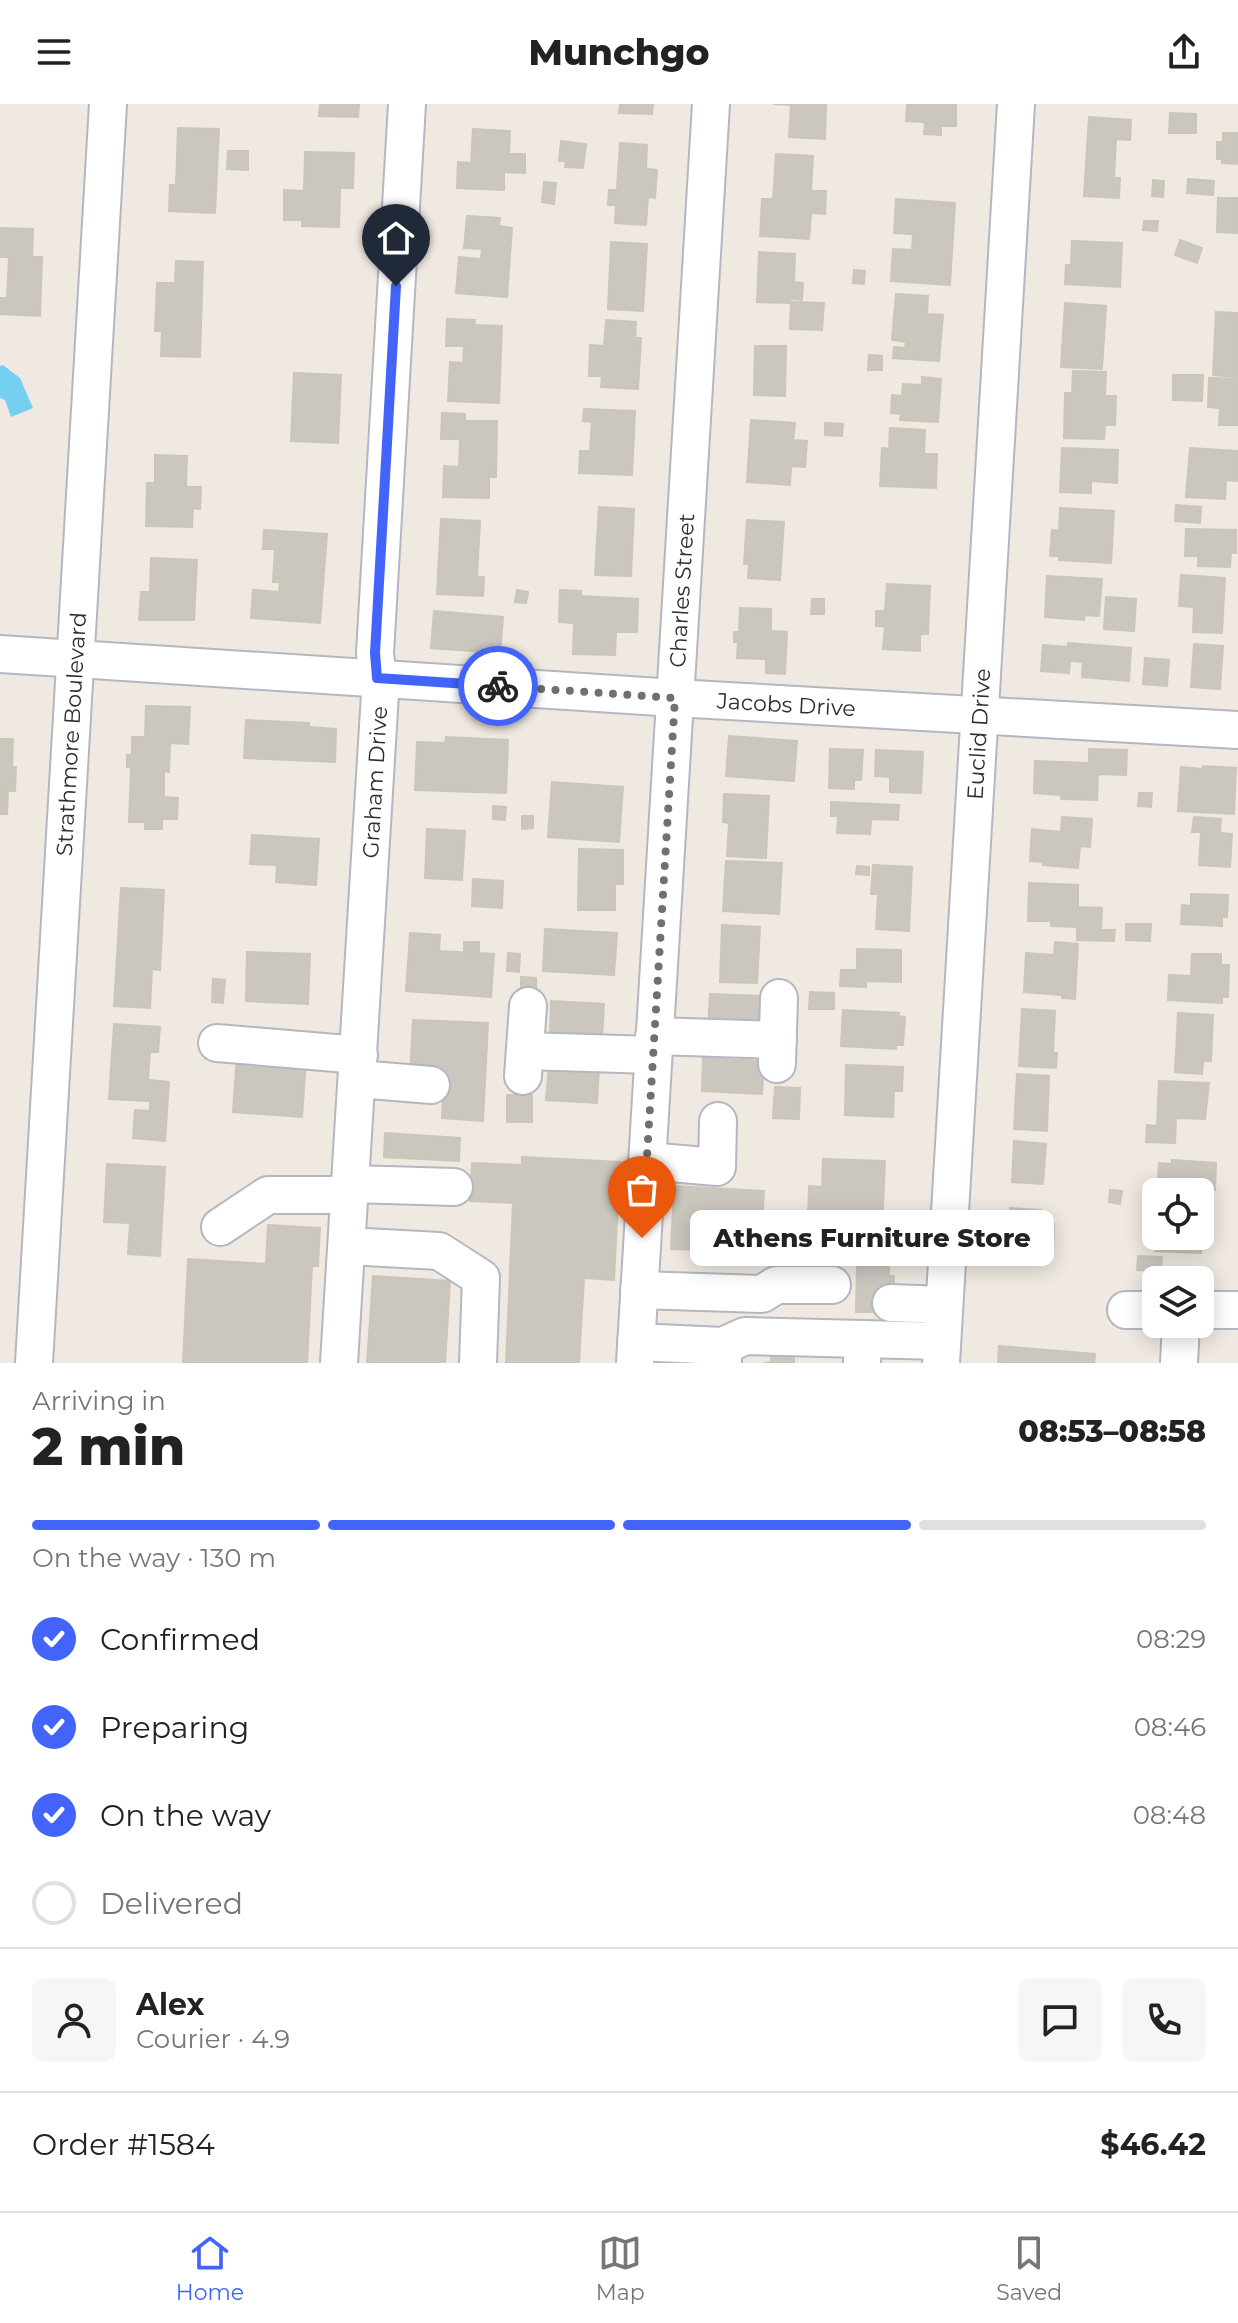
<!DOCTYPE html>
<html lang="en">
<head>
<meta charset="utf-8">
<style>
  body { margin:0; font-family:Montserrat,sans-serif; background:#f6f6f6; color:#222; height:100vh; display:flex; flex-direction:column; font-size:30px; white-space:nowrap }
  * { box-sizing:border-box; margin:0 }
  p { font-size:26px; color:#767676 }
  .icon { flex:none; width:44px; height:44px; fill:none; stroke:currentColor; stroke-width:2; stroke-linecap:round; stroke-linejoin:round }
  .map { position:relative; height:1259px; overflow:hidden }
  .side { display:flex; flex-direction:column; background:#fff; flex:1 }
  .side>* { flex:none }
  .buttons { position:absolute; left:1142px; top:1074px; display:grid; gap:16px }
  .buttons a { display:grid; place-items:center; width:72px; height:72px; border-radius:12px; background:#fff; box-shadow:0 4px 20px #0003; font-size:40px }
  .pin { position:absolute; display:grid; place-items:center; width:68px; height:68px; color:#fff; margin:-82px -34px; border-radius:50% 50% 50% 0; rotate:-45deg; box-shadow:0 0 8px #0007 }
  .pin .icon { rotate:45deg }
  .courier { position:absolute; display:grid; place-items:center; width:80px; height:80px; margin:-40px; border:6px solid #4264fb; border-radius:50%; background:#fff; color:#222; box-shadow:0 2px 10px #0007 }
  .bubble { position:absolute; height:56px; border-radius:12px; background:#fff; box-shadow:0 4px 20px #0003; font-size:26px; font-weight:800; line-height:56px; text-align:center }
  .summary em { font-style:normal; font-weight:800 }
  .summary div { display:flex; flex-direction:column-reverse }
  .summary { display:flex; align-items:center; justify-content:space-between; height:136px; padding:0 32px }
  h1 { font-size:52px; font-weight:800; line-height:60px }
  .bar { display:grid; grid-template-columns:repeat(4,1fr); gap:12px 8px; align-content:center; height:96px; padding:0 32px }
  .bar i { height:10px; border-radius:6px; background:#e0e0e0 }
  .bar .current { background:#4264fb }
  .bar p { grid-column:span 4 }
  .line { display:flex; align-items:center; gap:20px; padding:0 32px; border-top:2px solid #e0e0e0 }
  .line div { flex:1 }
  .round { display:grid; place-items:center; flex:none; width:84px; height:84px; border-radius:12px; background:#f6f6f6 }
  ol { padding:0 32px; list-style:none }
  li { display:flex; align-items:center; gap:24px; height:88px }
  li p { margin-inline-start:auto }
  li .icon { padding:8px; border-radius:50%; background:#4264fb; color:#fff; stroke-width:4 }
  li:last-child { color:#767676 }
  li i { width:44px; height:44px; border:4px solid #e0e0e0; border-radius:50% }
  header { display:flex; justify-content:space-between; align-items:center; height:104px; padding:0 32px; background:#fff; font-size:36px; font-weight:800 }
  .tabs { display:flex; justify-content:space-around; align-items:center; height:112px; border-top:2px solid #e0e0e0; background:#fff; font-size:22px; color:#767676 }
  .tabs a { display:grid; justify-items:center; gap:4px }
  .tabs .current { color:#4264fb }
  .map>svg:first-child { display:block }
</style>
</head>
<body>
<header><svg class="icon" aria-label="menu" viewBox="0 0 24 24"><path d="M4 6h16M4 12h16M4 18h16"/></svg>Munchgo<svg class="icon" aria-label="share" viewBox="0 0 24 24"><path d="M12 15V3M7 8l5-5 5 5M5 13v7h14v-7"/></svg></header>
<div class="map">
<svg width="1238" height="1259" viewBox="0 0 1238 1259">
  <rect width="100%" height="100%" fill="#efe9e1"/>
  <path fill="#75cff0" d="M3,261L20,274L33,304L11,313L5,296L0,294V262Z"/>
  <path fill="#cbc7bf" stroke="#cbc5ba" stroke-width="2" d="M320,0H359L358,13L319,12Z
    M620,0H653L652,10L619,9Z
    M773,0H826L825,35L789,33L791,1Z
    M907,0H956V22H941V31L924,30L925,18L906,17Z
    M1170,9L1196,10V29H1169Z
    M1089,13L1131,16L1130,36L1116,35L1114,74H1120L1119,94L1084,92Z
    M178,24L219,25L215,109L169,107L170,81H176Z
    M473,25L510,27L509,50H525V69L504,68V86L457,84L458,58L471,59Z
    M1223,29H1238V60L1222,59V55H1217V38H1223Z
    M561,37L586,40L583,64L565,63L566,57H559Z
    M620,39L647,41L646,65L657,66L655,94L648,93L646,121L615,119L616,101H608L609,86H617Z
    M228,47H248V66L227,65Z
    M305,48L354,49L353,84H340L339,123L302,122V116H284V86L304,87Z
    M776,50L813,52L811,87H826L825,110L811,109L809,135L760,132L762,95H773Z
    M1188,75L1214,77L1213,91L1187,89Z
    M1153,76L1164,77L1163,93L1152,92Z
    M544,78L556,79L554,100L542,98Z
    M1218,94H1238V129L1217,128Z
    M896,95L955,99L950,181L891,177L893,145L912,146L913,130L894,129Z
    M467,112L500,114L499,122L512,124L507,193L456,189L459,153L481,155L482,145L464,144Z
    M1144,117H1158L1157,127L1143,126Z
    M0,124L33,125L32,153H42L40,212L0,210V194H7L9,153H0Z
    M1180,136L1202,144L1197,159L1175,151Z
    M1072,137L1122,139L1120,183L1065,180L1066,161H1071Z
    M611,138L647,140L643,207L608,205Z
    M759,148L795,150L794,178L803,179L802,196L790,195L789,199L757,198Z
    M176,157L203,158L200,253L161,252L162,227H155L157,179H175Z
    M854,166L865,167L864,180L853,179Z
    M896,190L928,192L927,210L943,211L939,257L893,254L894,243L905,244L906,238L892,236Z
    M791,198L824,199L822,226L790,225Z
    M1065,199L1106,202L1102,265L1061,263Z
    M1216,208L1238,209V273L1213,271Z
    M447,215L475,216L474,221L502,222L499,299L448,297L450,258L463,259L464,242H446Z
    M606,216L636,218L635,234H641L638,285L601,283L602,272H589L590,241L604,242Z
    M755,242H786L785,292L754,291Z
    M869,251L882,252V266H868Z
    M1073,267L1106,268L1105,292H1116L1115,321H1105L1104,335L1064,334L1065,289H1072Z
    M294,269L341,271L338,339L291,337Z
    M1173,271H1203L1202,297L1173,296Z
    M922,273L941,275L938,318L900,316L901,310L891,309L892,291L902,292L903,280L922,281Z
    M1209,274L1238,275V321H1219L1220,304L1208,303Z
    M584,305L635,307L632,371L579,369L580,347H590L592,318L583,317Z
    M442,309L465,310V317H497L496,373H489V394L443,393L444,362L459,363L460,335H441Z
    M751,316L795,319L793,336L807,337L805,363L791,362L790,381L747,378Z
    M825,319L843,320L842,332L825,331Z
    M890,324L925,326L924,350H937L936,384L880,382L882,344L889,345Z
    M1062,344L1118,346L1117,379L1091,377V389L1060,388Z
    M1190,344L1238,347V377L1226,376L1225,395L1186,393Z
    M155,351L187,352L186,383H201L200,405L193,404L192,423L146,422L147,379H155Z
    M1176,401L1201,403L1200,419L1175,417Z
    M599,403L634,405L631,472L595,471Z
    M1060,404L1114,407L1111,459L1059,456V452H1050L1052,426L1059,427Z
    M441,415L480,417L477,473H484L483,492L437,490Z
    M747,416L784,418L780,476L748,474L749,460H744Z
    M1186,425L1236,426V449H1231L1230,463L1198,462V452H1185Z
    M264,426L327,430L320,519L251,514L253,486L279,488L280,478H273L275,445H263Z
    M151,454L197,456L194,516H139L141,488H150Z
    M1181,471L1225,474L1222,529L1193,528L1194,503L1179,502Z
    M1047,472L1102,475L1099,512L1085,511L1084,516L1045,513Z
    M887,480L930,482L928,530H920V547L883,545L885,522H876V507H885Z
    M517,486L528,488L526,499L515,498Z
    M560,486L581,487V492L638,495L637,528H616L615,551L573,550L574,519L559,518Z
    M1106,493L1136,495L1134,527L1104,525Z
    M812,495H824V510H811Z
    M740,504L771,505V527L787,528L785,570L766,569V555L737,554L738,538H734V528H739Z
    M434,507L503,513L500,549L431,544Z
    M1068,539L1131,544L1129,577L1082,573L1083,558L1070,557L1069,569L1041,567L1043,541L1068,543Z
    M1194,540L1223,542L1220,585L1191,583Z
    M1145,554L1169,556L1167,582L1143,580Z
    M146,602L190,603L188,640L170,639L169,668L164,667V693L178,694L177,715H162V725H145V718H129L131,663H127V651H132V633H145Z
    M246,616L309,619V623L336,625L335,658L244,654Z
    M729,632L797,637L794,677L726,672Z
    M446,633L508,636L506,689L415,686L417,638L445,639Z
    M0,635H13L12,663H16L15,687H8L7,710H0Z
    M830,645L863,646L861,676H854V685L829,684Z
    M1089,645L1127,646L1126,671L1098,670L1097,696L1061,695V691L1034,689L1035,657L1089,659Z
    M876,646L923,648L921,689L890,688V673L875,672Z
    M1203,662L1236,664L1234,710L1178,707L1181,663L1203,665Z
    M552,678L623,683L619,738L548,733Z
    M1139,689H1152L1151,703L1138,702Z
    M724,690L769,692L766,754L727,752L729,719L723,718Z
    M831,698L899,701L898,716L871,715L870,730L837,729L838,712H831Z
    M493,702L506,703L505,716L493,715Z
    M522,712H533V724L522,725Z
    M1062,713L1092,715L1090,743L1080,742L1078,764L1043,761V758L1030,757L1032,725L1061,728Z
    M1194,713L1221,715L1220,729L1232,730L1230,763L1199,761L1201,728H1192Z
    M427,725L465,727L462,776L425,774Z
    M252,731L319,735L316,781L276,778L277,761L250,760Z
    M579,745L623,746V780H615V806H578Z
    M726,757L782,759L779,810L723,807Z
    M873,761L912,763L909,827L876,825L878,790H871Z
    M857,762L869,763V771L856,770Z
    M473,775L503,777L502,804L472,802Z
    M1029,779L1078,781V803L1102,804L1101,826H1115L1114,837L1077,836V823L1051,822V817H1028Z
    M121,784L164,786L160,866L152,865L150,904L114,902Z
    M1191,790L1228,791L1227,813H1222V822L1181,820L1182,801L1191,802Z
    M1126,820H1151L1150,837L1126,836Z
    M722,821L760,823L757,879L720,878Z
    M545,825L617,829L614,871L543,867Z
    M410,829L440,831L439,847L494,850L491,893L406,887Z
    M464,838H479V848L464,847Z
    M1055,838L1078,840L1075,895L1062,894V891L1024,888L1026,849L1054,851Z
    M857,845L901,846V878L866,877V883L840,882L841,866H857Z
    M247,848L310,850L308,900L246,897Z
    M508,849L520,850L519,868L507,867Z
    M1192,850H1221V861H1229L1228,893H1222V899L1168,896L1169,871L1191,872Z
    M521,873L536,874V884L521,883Z
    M213,875L225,876L223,899L212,898Z
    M810,888L834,889V905H809Z
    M710,890L767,892L765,926L708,924Z
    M551,897L604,900L602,935L550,932Z
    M1022,905L1055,907L1053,949H1057L1056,964L1019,962Z
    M843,906L899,909V912L905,913L903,941H896V945L841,942Z
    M1178,909L1213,911L1211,957H1203L1202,970L1175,968Z
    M413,916L488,919L483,1017L442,1014L444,972L410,971Z
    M114,920L160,923L158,948H150L148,976L169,978L165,1037L133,1034L135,1006L150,1007V997L109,995Z
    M237,951L306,956L302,1013L233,1008Z
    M703,954L764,957L762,990L702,987Z
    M549,961L599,964L597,999L546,996Z
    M846,961L903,963L902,987H894L893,1013L845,1011Z
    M1017,970L1049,972L1047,1027L1014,1025Z
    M1159,977L1209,979L1205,1015L1176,1014L1175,1039L1146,1038L1147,1021L1157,1022Z
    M775,983L800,984L799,1015L773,1014Z
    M507,991H532V1018H507Z
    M385,1029L460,1034L459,1057L384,1053Z
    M1014,1037L1046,1040L1043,1080L1012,1078Z
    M522,1053L620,1058L614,1176L584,1174L579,1259H506L513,1099L470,1097L472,1059L522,1061Z
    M823,1055L885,1057L881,1144L834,1142L836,1113L808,1112L809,1082L822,1083Z
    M1172,1056L1216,1059L1215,1086H1206L1205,1102H1200V1088H1172L1173,1077L1158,1076L1159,1059L1172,1060Z
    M107,1060L165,1063L160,1152L128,1150L130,1119L104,1118Z
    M674,1082L764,1087L760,1149L742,1148L741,1155L697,1152V1146L671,1145Z
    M1110,1086L1122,1087L1120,1100L1109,1098Z
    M1010,1104L1041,1106L1040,1119L1054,1120L1053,1143L1007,1140Z
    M1200,1115H1203L1201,1149L1155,1147V1130L1156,1132H1200Z
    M268,1121L320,1124L318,1162H312L307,1259H183L188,1155L266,1160Z
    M1138,1152L1162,1153L1161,1167L1137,1166Z
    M857,1162H889V1172H894V1192L878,1208H856Z
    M373,1172L450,1177L445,1259H367Z
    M999,1242L1095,1250L1094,1259H998Z
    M772,1244L794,1246V1259H764L771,1258Z"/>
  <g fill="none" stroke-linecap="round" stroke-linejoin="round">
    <defs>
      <g id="minor">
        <path id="s1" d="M0,550L675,594L1238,626"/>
        <path d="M654,932L778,936"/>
        <path d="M217,939L359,951"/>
        <path d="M525,947L653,951"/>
        <path d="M777,960L779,894"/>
        <path d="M523,972L528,902"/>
        <path d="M358,975L431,981"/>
        <path d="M647,1057L717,1063L718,1017"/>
        <path d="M351,1080L454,1083"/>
        <path d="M220,1123L268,1091H350"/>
        <path d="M347,1142L439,1147L481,1174L478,1259"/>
        <path d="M639,1186L762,1190L776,1181H832"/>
        <path d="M891,1199L944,1201"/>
        <path d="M1126,1206H1156"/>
        <path d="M1200,1206H1238"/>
        <path d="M636,1238L723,1242"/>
        <path d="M862,1257L863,1235L942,1237"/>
        <path id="s2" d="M34,1259L108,0"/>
        <path id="s3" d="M339,1259L380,590L375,549L407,0"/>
        <path id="s4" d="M635,1259L711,0"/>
        <path d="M723,1259V1242L745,1232L863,1235"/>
        <path id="s5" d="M941,1259L1016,0"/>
        <path d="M1179,1259L1181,1220"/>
      </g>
    </defs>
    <use href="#minor" stroke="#b4b7c1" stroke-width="40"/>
    <use href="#minor" stroke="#fff" stroke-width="36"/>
  </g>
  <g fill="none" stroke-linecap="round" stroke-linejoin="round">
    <path stroke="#726f6d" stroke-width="8" stroke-dasharray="0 14.4" d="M498,582L675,594L642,1134"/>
    <path stroke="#4264fb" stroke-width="10" d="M396,182L375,549L377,574L498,582"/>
  </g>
  <g text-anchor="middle" stroke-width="8" stroke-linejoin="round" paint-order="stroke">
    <g font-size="22" fill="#2e2e2e" stroke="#fff">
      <text dy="8" stroke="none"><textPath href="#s4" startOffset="774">Charles Street</textPath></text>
      <text dy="8" stroke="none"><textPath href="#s1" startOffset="788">Jacobs Drive</textPath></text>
      <text dy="8" stroke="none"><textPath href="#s2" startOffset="630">Strathmore Boulevard</textPath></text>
      <text dy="8" stroke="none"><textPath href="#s5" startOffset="630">Euclid Drive</textPath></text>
      <text dy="8" stroke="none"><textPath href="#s3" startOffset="582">Graham Drive</textPath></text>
    </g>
  </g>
</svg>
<div class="buttons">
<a><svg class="icon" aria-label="locate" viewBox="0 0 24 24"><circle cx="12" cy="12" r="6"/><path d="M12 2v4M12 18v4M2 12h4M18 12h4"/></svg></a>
<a><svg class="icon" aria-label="layers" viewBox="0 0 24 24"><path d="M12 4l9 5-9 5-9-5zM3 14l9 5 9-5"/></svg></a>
</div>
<div class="pin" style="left:642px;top:1134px;background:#ea580c"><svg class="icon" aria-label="bag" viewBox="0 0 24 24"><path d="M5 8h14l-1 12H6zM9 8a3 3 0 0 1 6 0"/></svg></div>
<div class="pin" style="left:396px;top:182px;background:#1f2937"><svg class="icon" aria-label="home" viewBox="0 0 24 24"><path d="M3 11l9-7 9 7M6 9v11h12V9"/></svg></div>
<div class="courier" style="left:498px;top:582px"><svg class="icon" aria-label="bike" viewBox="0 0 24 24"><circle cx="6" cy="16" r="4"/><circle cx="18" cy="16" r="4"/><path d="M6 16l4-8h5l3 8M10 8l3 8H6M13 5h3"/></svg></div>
<div class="bubble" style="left:690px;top:1106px;width:364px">Athens Furniture Store</div>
</div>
<section class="side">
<div class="summary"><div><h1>2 min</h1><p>Arriving in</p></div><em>08:53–08:58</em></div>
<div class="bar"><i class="current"></i><i class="current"></i><i class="current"></i><i></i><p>On the way · 130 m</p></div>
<ol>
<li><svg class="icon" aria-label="check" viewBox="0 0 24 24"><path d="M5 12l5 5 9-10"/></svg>Confirmed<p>08:29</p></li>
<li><svg class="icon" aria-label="check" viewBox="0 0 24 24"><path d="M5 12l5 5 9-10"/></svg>Preparing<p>08:46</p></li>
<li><svg class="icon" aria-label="check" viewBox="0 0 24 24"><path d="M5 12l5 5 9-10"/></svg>On the way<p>08:48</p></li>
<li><i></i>Delivered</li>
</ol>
<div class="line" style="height:144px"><a class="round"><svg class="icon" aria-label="person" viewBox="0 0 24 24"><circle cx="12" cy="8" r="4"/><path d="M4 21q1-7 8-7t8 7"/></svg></a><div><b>Alex</b><p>Courier · 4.9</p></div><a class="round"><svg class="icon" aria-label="chat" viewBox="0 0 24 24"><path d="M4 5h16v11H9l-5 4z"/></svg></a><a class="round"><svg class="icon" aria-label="phone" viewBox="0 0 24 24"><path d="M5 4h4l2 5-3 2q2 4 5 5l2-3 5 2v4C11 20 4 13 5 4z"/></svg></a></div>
<div class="line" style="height:104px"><div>Order #1584</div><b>$46.42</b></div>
</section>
<nav class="tabs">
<a class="current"><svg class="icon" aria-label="home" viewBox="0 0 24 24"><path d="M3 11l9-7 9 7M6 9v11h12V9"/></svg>Home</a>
<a><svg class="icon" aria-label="map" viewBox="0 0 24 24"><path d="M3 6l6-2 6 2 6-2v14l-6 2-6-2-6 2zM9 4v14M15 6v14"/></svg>Map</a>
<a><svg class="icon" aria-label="saved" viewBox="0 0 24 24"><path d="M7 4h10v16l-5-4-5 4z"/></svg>Saved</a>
</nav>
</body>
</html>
